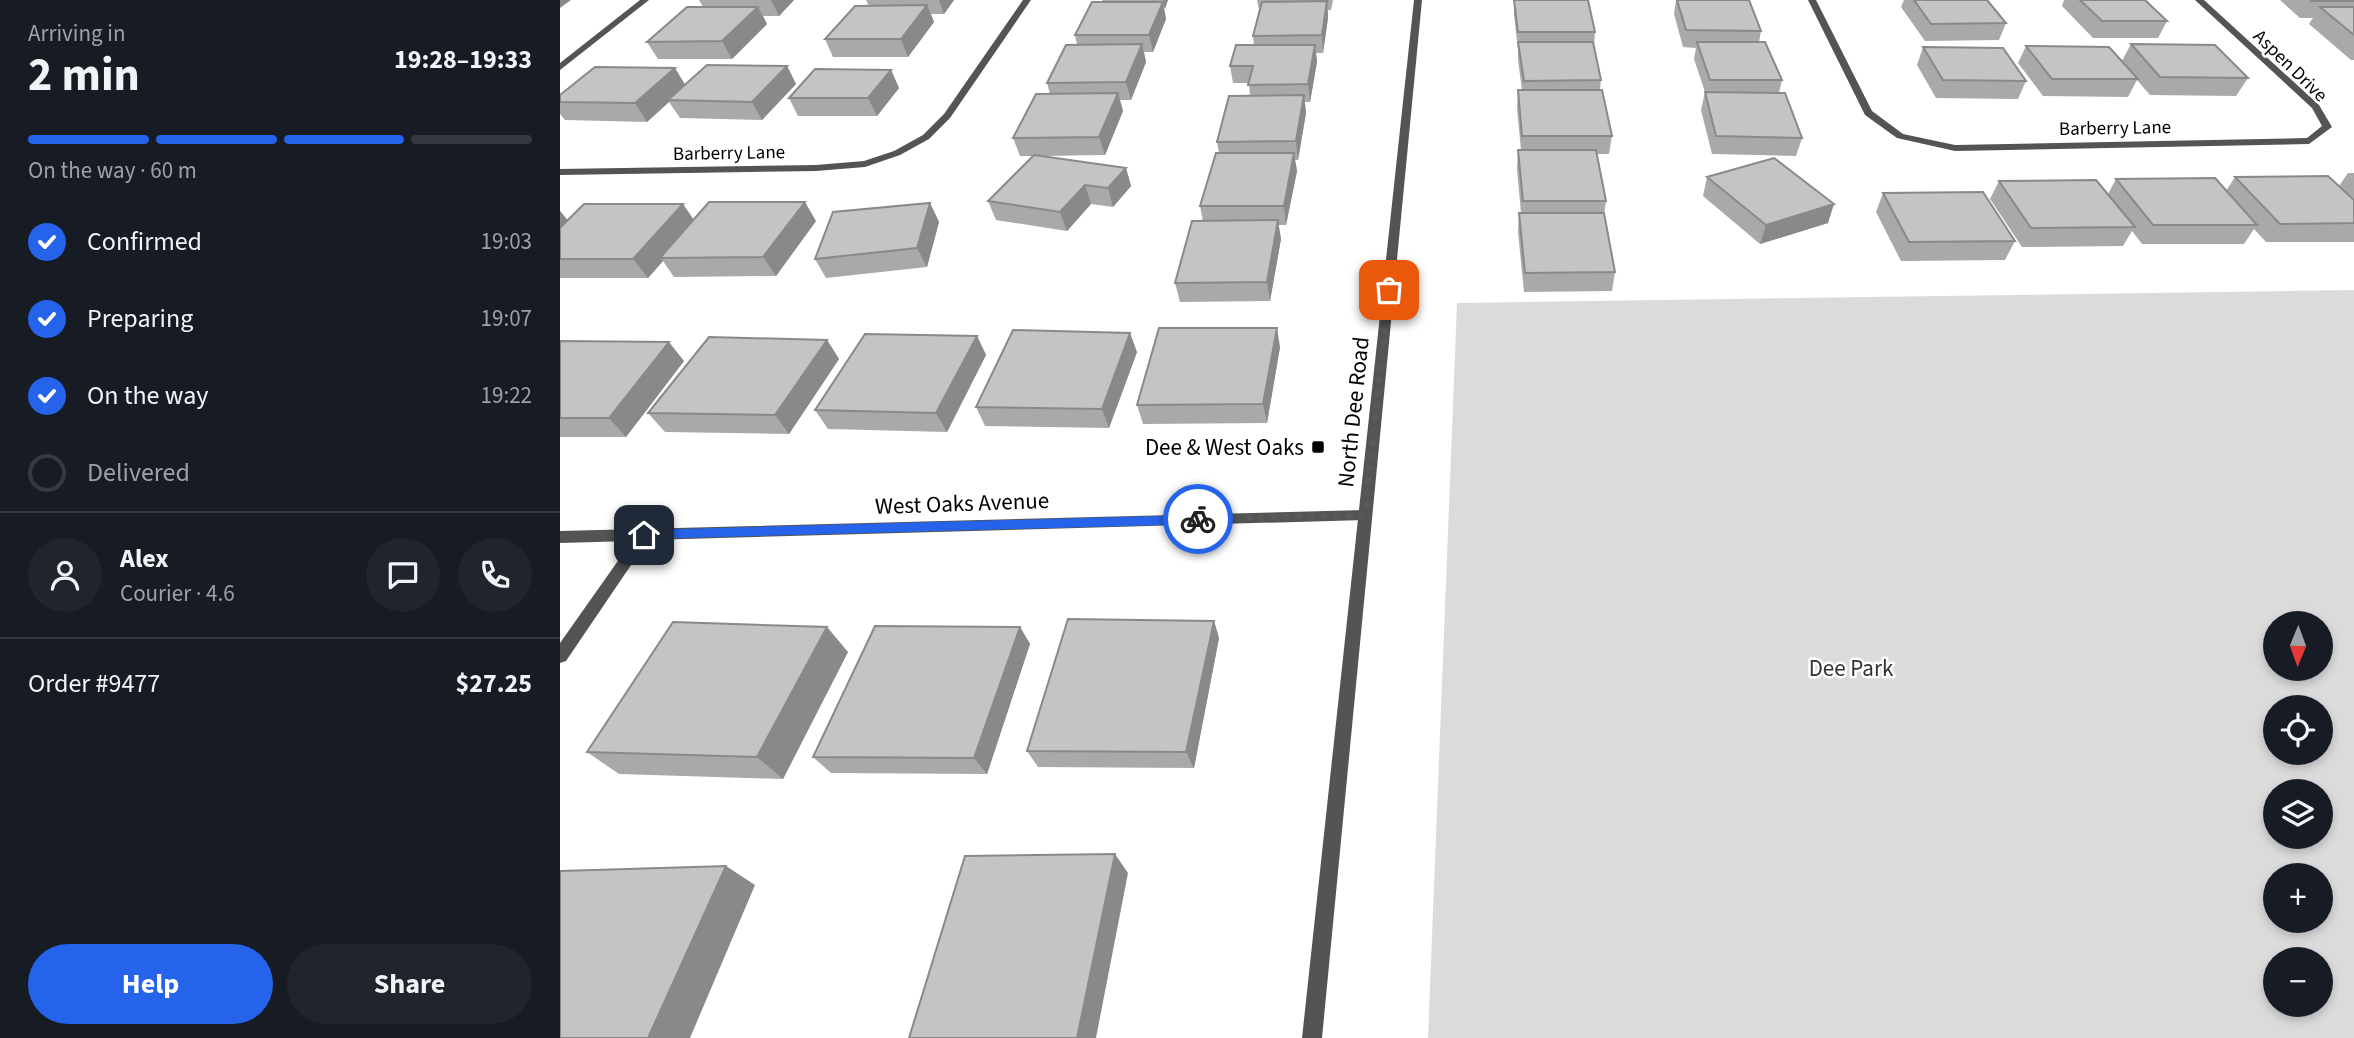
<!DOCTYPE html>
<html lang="en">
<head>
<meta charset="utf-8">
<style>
  body { margin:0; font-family:"Source Sans 3",sans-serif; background:#20242c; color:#f1f3f6; height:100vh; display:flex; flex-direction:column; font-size:26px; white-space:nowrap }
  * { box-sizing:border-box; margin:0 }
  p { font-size:23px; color:#9ea1a6 }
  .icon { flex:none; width:38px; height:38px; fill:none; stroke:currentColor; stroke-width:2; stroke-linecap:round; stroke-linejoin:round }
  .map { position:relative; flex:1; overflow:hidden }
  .drawer { display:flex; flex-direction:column; background:#171b24; width:560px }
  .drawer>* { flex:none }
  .needle { width:46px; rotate:181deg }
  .tools { position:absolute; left:1703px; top:611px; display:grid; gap:14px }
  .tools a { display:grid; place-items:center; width:70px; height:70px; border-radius:50%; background:#171b24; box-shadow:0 4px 10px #0003; font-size:35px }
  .pin { position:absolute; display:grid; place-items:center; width:60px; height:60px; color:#fff; margin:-30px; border-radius:14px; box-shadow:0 4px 10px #0006 }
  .courier { position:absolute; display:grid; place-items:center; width:70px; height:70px; margin:-35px; border:5px solid #2563eb; border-radius:50%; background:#fff; color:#222; box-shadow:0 2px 9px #0007 }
  .summary em { font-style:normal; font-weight:700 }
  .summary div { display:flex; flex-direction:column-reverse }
  .summary { display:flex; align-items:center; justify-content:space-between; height:119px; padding:0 28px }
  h1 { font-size:46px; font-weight:700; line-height:52px }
  .bar { display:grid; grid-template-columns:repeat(4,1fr); gap:10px 7px; align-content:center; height:84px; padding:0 28px }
  .bar i { height:9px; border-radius:5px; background:#363941 }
  .bar .current { background:#2563eb }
  .bar p { grid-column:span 4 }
  .line { display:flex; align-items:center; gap:18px; padding:0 28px; border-top:2px solid #363941 }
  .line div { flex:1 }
  .round { display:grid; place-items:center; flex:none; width:74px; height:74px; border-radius:37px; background:#20242c }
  ol { padding:0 28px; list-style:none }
  li { display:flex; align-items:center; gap:21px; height:77px }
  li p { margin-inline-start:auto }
  li .icon { padding:7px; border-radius:50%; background:#2563eb; color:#fff; stroke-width:4 }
  li:last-child { color:#9ea1a6 }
  li i { width:38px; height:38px; border:4px solid #363941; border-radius:50% }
  .primary-button { display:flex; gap:14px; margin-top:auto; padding:14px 28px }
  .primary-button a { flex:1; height:80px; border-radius:42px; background:#2563eb; color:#fff; font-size:28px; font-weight:700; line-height:80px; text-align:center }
  .primary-button a+a { background:#20242c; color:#f1f3f6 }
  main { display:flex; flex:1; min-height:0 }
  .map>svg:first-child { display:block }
</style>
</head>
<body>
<main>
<section class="drawer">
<div class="summary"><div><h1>2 min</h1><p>Arriving in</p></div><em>19:28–19:33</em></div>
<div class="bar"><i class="current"></i><i class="current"></i><i class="current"></i><i></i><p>On the way · 60 m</p></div>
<ol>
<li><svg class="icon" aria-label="check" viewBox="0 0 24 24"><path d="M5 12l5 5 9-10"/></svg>Confirmed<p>19:03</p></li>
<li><svg class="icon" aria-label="check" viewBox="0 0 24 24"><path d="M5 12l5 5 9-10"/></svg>Preparing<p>19:07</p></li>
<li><svg class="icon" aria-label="check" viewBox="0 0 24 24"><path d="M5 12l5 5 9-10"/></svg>On the way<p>19:22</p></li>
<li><i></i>Delivered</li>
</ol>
<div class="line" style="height:126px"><a class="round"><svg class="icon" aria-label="person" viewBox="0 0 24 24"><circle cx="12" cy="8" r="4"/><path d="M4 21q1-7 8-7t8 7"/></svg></a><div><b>Alex</b><p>Courier · 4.6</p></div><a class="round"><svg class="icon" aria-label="chat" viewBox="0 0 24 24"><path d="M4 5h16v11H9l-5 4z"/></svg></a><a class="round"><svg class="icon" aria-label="phone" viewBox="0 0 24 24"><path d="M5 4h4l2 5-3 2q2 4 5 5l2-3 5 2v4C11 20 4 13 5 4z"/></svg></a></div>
<div class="line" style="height:91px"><div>Order #9477</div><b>$27.25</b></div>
<div class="primary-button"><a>Help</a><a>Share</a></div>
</section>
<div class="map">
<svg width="1794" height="1038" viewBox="0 0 1794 1038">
  <rect width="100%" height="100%" fill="#fff"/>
  <path fill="#dbdbdb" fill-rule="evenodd" d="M1794,290V1038H868L897,303ZM1715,623H1760V668H1715ZM1715,707H1760V752H1715ZM1760,791V836H1715V791ZM1715,875H1760V920H1715ZM1715,959H1760V1004H1715Z"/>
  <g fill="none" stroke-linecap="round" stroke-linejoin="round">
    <path fill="#545454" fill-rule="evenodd" d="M80,0H89L0,70V63Z
      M463,0H471L390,118L369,139L340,155L305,167L256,171L0,175V169L256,165L304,161L334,151L363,135L384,114Z
      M1248,0H1256L1312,111L1343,134L1395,145L1747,138L1762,126L1752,108L1635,0H1644L1759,105L1772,127L1749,144L1395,151L1337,138L1305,115Z
      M805,510L810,511L812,515L810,519L805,520L88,540L6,661L0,663V643L72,541L0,543V531Z"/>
    <path fill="#545454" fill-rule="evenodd" d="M854,0H862L762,1038H742Z"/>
  </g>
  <path fill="#a9a9a9" d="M139,0H234L219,16H203L207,24L172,59H98L87,42L143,7Z
    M306,0H394L384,14H371L374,22L348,57H273L265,39L309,6Z
    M542,0H608L604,9L606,19L593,52H584L586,62L571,100H560L563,111L545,155L482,156L566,168L571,186L553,207L531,204L507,231L436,220L428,201L473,156H460L453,138L490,94L487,83L517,45L515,35L543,2Z
    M697,0H773L771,10H768V18L763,53H756L757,62L750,102H745L746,113L738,160H735L737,171L726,225H718L721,239L710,301L620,302L615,283L643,221L640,206L659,153L657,142L690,96L689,83H673L670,66L694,45L693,36L699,10Z
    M954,0H1028L1035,32L1034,47L1041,80L1040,90L1052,136L1049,154H1037L1046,201L1044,215L1055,272L1052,291L964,292L958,232L959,213H961L957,169L958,150H961L957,108L958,90H962L958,60V50L954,15Z
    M1116,0H1189L1201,31L1199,42L1222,80L1219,93L1242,138L1236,156L1152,154L1141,110L1145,92L1134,59L1136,48L1123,47L1114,14Z
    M1337,0H1427L1446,23L1439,40L1365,41L1341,7L1344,0Z
    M1504,0H1585L1607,21L1598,38H1533L1502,6Z
    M1720,0H1794V60H1791L1749,24L1753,18H1740Z
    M1571,44L1688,78L1676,96L1590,95L1577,80L1568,97L1483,96L1458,63L1466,46L1562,61Z
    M1363,47L1466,81L1458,99L1376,98L1357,65Z
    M227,66L236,84L202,120L120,118L109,102L87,122L5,120L0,114V95L125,85Z
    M331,70L339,88L317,116H238L229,98Z
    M1788,173H1794V242H1706L1694,229L1684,244H1582L1572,231L1563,246L1462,247L1430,199L1439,181L1548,194L1556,179L1666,191L1675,177L1779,186Z
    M1147,177L1268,223L1200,244L1143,196Z
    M1323,193L1455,241L1445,260L1341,261L1316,212Z
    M370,203L379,222L367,267L266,278L255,259Z
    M0,211L8,221L133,219L256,221L216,276L114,277L103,261L88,278H0Z
    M417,336L426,355L387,432L268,429L255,410Z
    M267,340L279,359L229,434L105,432L88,413Z
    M0,341L124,361L66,437H0Z
    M720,347L707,423L583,424L577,405Z
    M577,352L549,428L425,426L416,407Z
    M654,621L659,638L634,768L478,767L467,751Z
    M460,627L470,644L427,774L271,773L253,757Z
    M288,652L223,779L59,774L27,752Z"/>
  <path fill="#898989" d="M0,0H11L0,8Z
    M211,0H234L219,16Z
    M379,0H394L384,14Z
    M603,0H608L605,9Z
    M767,1L768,18L763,53L762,35Z
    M603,2L606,19L593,52L589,35Z
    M367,5L374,22L348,57L341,39Z
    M198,7L207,24L172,59L162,41Z
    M582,44L586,62L571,100L566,82Z
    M755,45L757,62L750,102L748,84Z
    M227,66L236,84L202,120L192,102Z
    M115,68L126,86L108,100L109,102L87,122L75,103Z
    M331,70L339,88L317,116L308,98Z
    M558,93L563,111L545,155L539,137Z
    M744,95L746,113L738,160L736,141Z
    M734,153L737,171L726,225L724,206Z
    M566,168L571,186L553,207L548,188Z
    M525,185L531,204L507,231L500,212Z
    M245,202L256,221L216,276L203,257Z
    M370,203L379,222L367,267L357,248Z
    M123,204L136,223L100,258L103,261L88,278L73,259Z
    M1274,204L1268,223L1200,244L1206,225Z
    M0,211L11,224L0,236Z
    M718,220L721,239L710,301L707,282Z
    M717,328L720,347L707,423L703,404Z
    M570,333L577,352L549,428L542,409Z
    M417,336L426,355L387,432L376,413Z
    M267,340L279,359L229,434L215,415Z
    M109,342L124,361L66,437L49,418Z
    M654,621L659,638L634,768L626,752Z
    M267,627L288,652L223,779L197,757Z
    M460,627L470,644L427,774L414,758Z
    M555,854L568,873L536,1038H517Z
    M166,866L195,885L130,1038H88Z"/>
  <path fill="#c4c4c4" stroke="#898989" stroke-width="2" d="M954,0H1028L1035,32H958Z
    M1117,0H1189L1201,31L1126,30Z
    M1354,0H1427L1446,23L1371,24Z
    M1520,0H1585L1607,21H1542Z
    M1751,0H1794V1H1751Z
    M767,1L762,35L693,36L702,2Z
    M532,2H603L589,35H515Z
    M367,5L341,39H265L295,6Z
    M127,7H198L162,41L87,42Z
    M1760,7H1794V35Z
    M958,42H1033L1041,80L964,81Z
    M1137,42H1205L1222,80H1150Z
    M582,44L566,82L487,83L506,45Z
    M1571,44L1655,45L1688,78L1600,77Z
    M676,45H755L748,84L688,85L693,66H670Z
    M1466,46L1549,47L1578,79H1492Z
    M1363,47L1443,48L1466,81L1383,80Z
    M147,65L227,66L192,102L108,100Z
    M35,67L115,68L75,103L0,102V95Z
    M255,69L331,70L308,98H229Z
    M958,90H1042L1052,136H962Z
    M1145,92L1225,93L1242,138L1156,136Z
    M558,93L539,137L453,138L476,94Z
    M744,95L736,141L657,142L669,96Z
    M958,150H1036L1046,201H963Z
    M656,153H734L724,206H640Z
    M474,155L566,168L548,188L525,185L500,212L428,201Z
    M1214,158L1274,204L1206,225L1147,177Z
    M1768,176L1794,200V223L1720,224L1675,177Z
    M1655,178L1697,225H1593L1556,179Z
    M1536,180L1575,227L1471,228L1439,181Z
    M1423,192L1455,241L1349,242L1323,193Z
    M149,202H245L203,257L100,258Z
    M370,203L357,248L255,259L273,212Z
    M24,204H123L73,259H0V228Z
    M959,213H1044L1055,272L965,273Z
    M718,220L707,282L615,283L632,221Z
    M599,328H717L703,404L577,405Z
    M453,330L570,333L542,409L416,407Z
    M305,334L417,336L376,413L255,410Z
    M149,337L267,340L215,415L88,413Z
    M0,341L109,342L49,418H0Z
    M508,619L654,621L626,752L467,751Z
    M113,622L267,627L197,757L27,752Z
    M315,626L460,627L414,758L253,757Z
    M555,854L517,1038H349L405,856Z
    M166,866L88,1038H0V871Z"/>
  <path fill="#2563eb" d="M638,515L644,519L638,524L84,539L79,535L84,530Z"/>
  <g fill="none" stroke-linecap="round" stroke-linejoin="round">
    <path stroke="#595959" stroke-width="7" stroke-dasharray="0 12.6" d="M638,519L805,515L829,290"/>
  </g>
  <rect fill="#000" stroke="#fff" stroke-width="2.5" x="751" y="440" width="14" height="14" rx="3.5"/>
  <g text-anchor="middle" stroke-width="5" stroke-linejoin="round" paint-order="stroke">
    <g font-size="19" fill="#000" stroke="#fff">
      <text transform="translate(1731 65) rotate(44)" y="7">Aspen Drive</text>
      <text transform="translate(1555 127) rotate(-1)" y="7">Barberry Lane</text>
      <text transform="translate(169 152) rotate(-1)" y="7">Barberry Lane</text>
    </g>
    <g font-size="23" fill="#000" stroke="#fff">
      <text transform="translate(793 412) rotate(-84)" y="8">North Dee Road</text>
      <text transform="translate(402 503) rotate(-2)" y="8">West Oaks Avenue</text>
    </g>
    <g font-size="23" fill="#000" stroke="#fff" text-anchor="end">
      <text x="744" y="455">Dee &amp; West Oaks</text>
    </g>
    <g font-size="23" fill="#323232" stroke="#fff">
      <text x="1291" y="676">Dee Park</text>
    </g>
  </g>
</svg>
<div class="tools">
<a><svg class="needle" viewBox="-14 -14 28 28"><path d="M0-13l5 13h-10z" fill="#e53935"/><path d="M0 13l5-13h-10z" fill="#9ea1a6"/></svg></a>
<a><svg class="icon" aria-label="locate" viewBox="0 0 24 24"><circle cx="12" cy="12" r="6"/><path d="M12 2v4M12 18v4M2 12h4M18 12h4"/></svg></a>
<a><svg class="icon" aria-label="layers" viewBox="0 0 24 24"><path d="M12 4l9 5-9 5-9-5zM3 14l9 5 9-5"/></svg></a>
<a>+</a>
<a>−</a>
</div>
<div class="pin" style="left:829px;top:290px;background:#ea580c"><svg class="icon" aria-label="bag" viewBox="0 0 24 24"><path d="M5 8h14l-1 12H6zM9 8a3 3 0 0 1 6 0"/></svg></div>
<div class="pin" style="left:84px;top:535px;background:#1f2937"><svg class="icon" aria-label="home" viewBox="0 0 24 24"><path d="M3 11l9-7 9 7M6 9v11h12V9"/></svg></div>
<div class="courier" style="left:638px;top:519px"><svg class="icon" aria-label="bike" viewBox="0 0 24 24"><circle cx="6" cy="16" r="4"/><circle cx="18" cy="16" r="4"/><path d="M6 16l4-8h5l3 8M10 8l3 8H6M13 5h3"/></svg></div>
</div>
</main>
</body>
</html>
